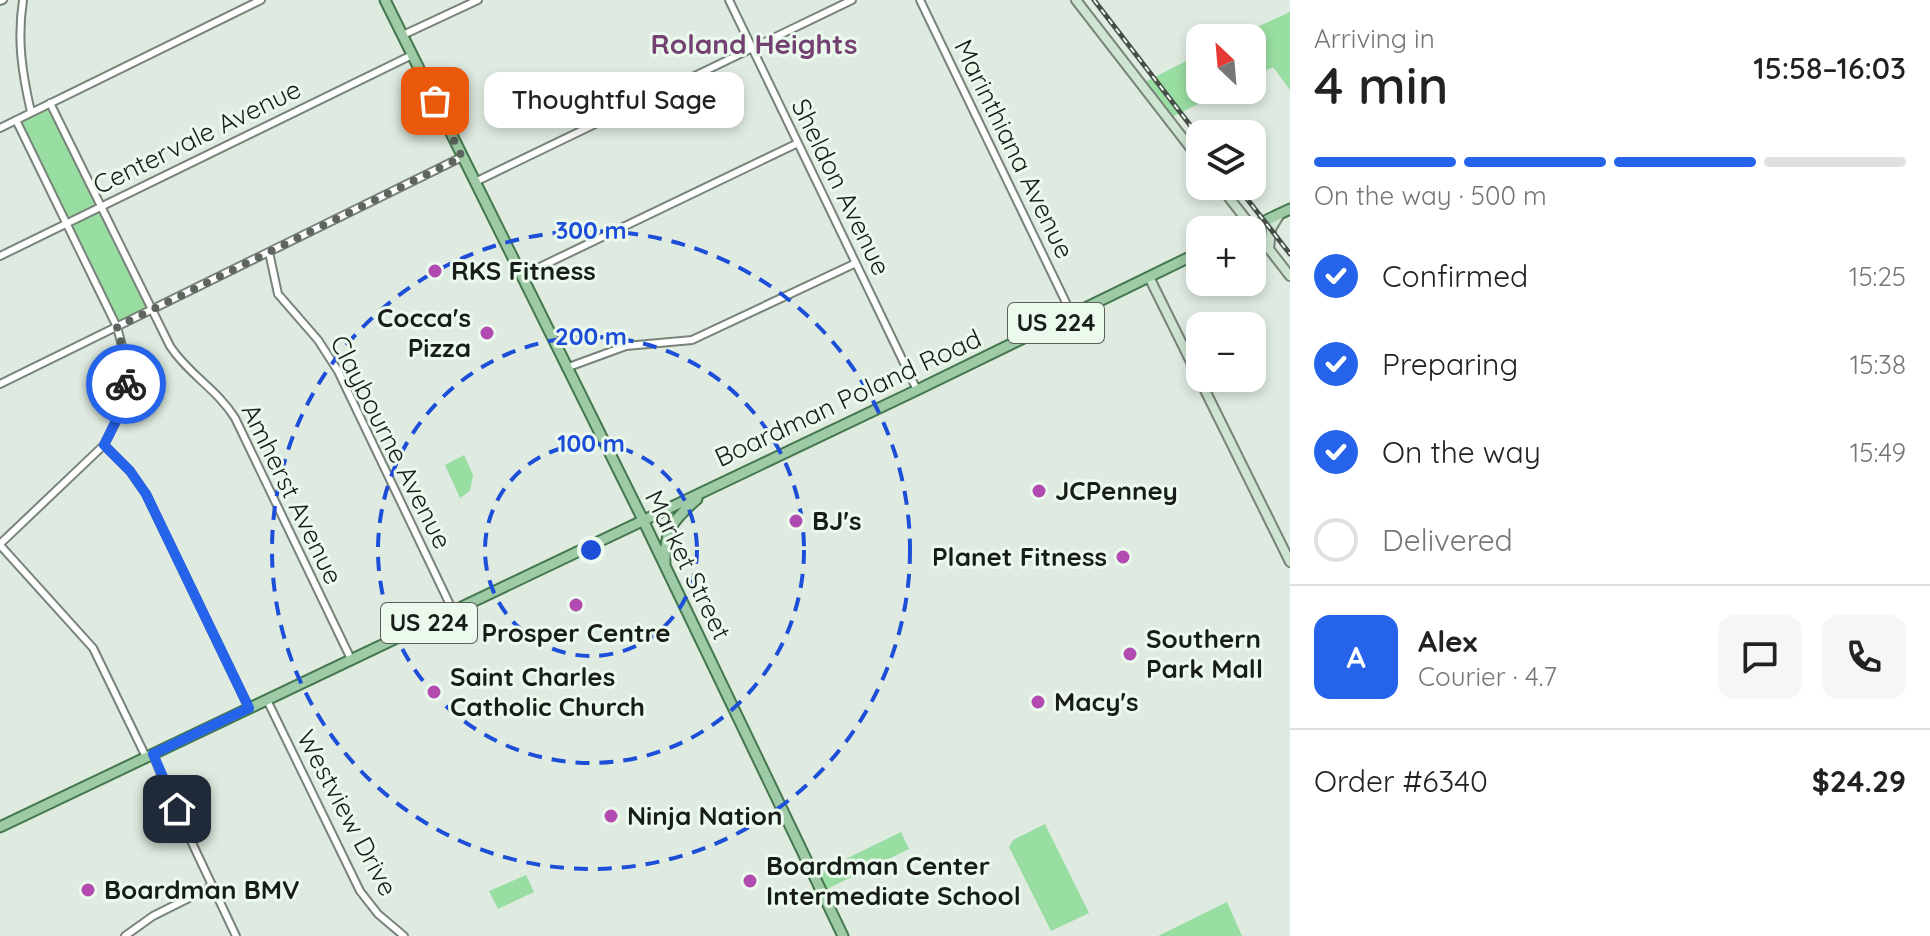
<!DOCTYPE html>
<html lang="en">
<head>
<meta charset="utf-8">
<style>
  body { margin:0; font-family:Quicksand,sans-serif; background:#f6f6f6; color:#222; height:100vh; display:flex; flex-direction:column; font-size:30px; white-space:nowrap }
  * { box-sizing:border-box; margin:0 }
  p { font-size:26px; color:#767676 }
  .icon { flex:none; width:44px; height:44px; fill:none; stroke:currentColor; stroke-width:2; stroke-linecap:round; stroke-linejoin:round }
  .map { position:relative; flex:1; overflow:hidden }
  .drawer { display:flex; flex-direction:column; background:#fff; width:640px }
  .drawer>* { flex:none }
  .needle { width:52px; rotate:334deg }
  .tools { position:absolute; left:1186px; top:24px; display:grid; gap:16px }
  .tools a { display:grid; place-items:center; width:80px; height:80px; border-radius:16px; background:#fff; box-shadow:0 4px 12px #0003; font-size:40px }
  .pin { position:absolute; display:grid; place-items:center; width:68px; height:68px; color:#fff; margin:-34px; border-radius:16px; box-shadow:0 4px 12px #0006 }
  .courier { position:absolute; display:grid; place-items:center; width:80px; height:80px; margin:-40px; border:6px solid #2563eb; border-radius:50%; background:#fff; color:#222; box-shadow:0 2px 10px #0007 }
  .bubble { position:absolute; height:56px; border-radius:16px; background:#fff; box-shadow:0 4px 12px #0003; font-size:26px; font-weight:600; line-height:56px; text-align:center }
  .overview em { font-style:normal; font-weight:600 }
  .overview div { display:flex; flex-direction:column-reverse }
  .overview { display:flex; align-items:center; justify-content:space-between; height:136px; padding:0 24px }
  h1 { font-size:52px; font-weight:600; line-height:60px }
  .bar { display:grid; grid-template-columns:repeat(4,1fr); gap:12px 8px; align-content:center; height:96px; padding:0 24px }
  .bar i { height:10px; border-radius:6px; background:#e0e0e0 }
  .bar .selected { background:#2563eb }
  .bar p { grid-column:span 4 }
  .line { display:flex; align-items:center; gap:20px; padding:0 24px; border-top:2px solid #e0e0e0 }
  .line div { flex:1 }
  .round { display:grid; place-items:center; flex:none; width:84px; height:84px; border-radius:16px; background:#f6f6f6 }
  ol { padding:0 24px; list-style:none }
  li { display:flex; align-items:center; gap:24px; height:88px }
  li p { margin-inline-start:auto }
  li .icon { padding:8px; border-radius:50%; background:#2563eb; color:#fff; stroke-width:4 }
  li:last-child { color:#767676 }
  li i { width:44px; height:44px; border:4px solid #e0e0e0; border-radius:50% }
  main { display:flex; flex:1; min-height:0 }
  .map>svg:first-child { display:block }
</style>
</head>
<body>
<main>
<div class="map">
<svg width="1290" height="936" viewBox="0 0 1290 936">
  <rect width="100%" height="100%" fill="#dfebe0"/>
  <path fill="#98dda1" d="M1290,12V90L1273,67L1252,77V38H1233Z
    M1200,54V90H1226L1168,119L1141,84Z
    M50,103L151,310L117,327L16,120Z
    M464,455L473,475L470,491L460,498L445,465Z
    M1045,824L1089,913L1051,931L1009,847L1013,840Z
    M901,832L909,849L821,892L813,875Z
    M526,875L534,892L498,909L489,891Z
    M1227,902L1242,936H1158Z"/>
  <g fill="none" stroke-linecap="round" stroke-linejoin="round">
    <defs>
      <path id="street" d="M23,0C17,40 22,73 31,112
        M729,0L917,390
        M920,0L1072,315
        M0,1L3,0
        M403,35L478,0
        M50,103L170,346C188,374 217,389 235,418L351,659
        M0,128L261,0
        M475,182L852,0
        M269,252L278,294L318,340L338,371L453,611
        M0,256L412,55
        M521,276L798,143
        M566,368L626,346L692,340L856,263
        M0,384L462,157
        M104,445L130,471L146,494L249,708
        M0,544L104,445L120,413L125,386V357L117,327L16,120
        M0,545L93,648L146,757
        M267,700L360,891L378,914L404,936
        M153,754L168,792L236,936
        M125,936L153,916L213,886"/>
      <path id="secondary" d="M1076,0L1200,160
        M1220,186L1290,276
        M1269,249L1271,229L1280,214
        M1149,277L1290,562"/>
      <path id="primary" d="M385,0L643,520L843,936
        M1246,230L1290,209
        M665,564C664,530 673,520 697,499
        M0,827L917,390L1200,252"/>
    </defs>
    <use href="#street" stroke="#788379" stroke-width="10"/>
    <use href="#secondary" stroke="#788379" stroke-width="12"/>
    <use href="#primary" stroke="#45774d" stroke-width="13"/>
    <use href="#street" stroke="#fff" stroke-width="6"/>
    <use href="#secondary" stroke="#cee5d2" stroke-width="8"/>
    <use href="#primary" stroke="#9ecaa5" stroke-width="9"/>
    <defs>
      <path id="rail" d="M1094,0L1200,138
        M1237,186L1290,254"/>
    </defs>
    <use href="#rail" stroke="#474d47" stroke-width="5"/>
    <use href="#rail" stroke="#ecf9ed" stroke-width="2" stroke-dasharray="6" stroke-linecap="butt"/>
  </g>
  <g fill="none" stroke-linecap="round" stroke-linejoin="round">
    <path stroke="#5e655f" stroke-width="8" stroke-dasharray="0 14.4" d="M126,384L125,357L117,327L462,157L435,101"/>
    <path stroke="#2563eb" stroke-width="10" d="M126,384L120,413L104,445L130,471L146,494L249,708L153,754L177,809"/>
  </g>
  <g fill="none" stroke="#1d4ed8" stroke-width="4" stroke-dasharray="14 10">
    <circle cx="591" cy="550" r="106"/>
    <circle cx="591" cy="550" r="213"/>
    <circle cx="591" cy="550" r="319"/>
  </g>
  <g fill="#b14bb0" stroke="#ecf9ed" stroke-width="3">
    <circle cx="435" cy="271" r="8"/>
    <circle cx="487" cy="333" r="8"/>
    <circle cx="1039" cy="491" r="8"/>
    <circle cx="796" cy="521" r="8"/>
    <circle cx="1123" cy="557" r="8"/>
    <circle cx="576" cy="605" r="8"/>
    <circle cx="1130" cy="654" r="8"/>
    <circle cx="434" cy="692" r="8"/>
    <circle cx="1038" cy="702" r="8"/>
    <circle cx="611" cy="816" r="8"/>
    <circle cx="750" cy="881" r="8"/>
    <circle cx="88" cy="890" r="8"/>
  </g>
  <g text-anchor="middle" stroke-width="6" stroke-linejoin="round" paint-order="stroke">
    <g fill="#ecf9ed" stroke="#585f59" stroke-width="2">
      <rect x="1008" y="303" width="96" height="40" rx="6"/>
      <rect x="381" y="603" width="96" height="40" rx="6"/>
    </g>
    <g font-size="24" font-weight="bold" fill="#191d19">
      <text x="1056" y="331">US 224</text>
      <text x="429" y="631">US 224</text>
    </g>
    <g font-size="26" fill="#191d19" stroke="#ecf9ed">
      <text transform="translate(197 137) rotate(-26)" y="9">Centervale Avenue</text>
      <text transform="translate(1014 149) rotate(64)" y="9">Marinthiana Avenue</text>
      <text transform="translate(841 187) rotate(64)" y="9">Sheldon Avenue</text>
      <text transform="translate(848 398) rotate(-25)" y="9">Boardman Poland Road</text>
      <text transform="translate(391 442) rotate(63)" y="9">Claybourne Avenue</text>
      <text transform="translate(292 494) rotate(64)" y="9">Amherst Avenue</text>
      <text transform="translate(688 565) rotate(64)" y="9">Market Street</text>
      <text transform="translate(347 813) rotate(62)" y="9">Westview Drive</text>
    </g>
    <g font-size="26" font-weight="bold" fill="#191d19" stroke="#ecf9ed" text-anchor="start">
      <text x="451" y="280">RKS Fitness</text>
      <text x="471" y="327" text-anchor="end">Cocca's<tspan x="471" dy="30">Pizza</tspan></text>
      <text x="1055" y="500">JCPenney</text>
      <text x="812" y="530">BJ's</text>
      <text x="1107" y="566" text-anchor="end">Planet Fitness</text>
      <text x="576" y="642" text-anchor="middle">Prosper Centre</text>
      <text x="1146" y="648">Southern<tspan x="1146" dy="30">Park Mall</tspan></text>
      <text x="450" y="686">Saint Charles<tspan x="450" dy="30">Catholic Church</tspan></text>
      <text x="1054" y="711">Macy's</text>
      <text x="627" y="825">Ninja Nation</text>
      <text x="766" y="875">Boardman Center<tspan x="766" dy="30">Intermediate School</tspan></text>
      <text x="104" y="899">Boardman BMV</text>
    </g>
    <g font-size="28" font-weight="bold" fill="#744173" stroke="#ecf9ed">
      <text x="754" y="54">Roland Heights</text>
    </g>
  </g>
  <circle cx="591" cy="550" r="12" fill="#1d4ed8" stroke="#ecf9ed" stroke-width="4"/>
  <g font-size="24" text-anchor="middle" font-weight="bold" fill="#1d4ed8" stroke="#ecf9ed" stroke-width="6" stroke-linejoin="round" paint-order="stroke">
    <text x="591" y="239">300 m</text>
    <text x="591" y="345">200 m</text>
    <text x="591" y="452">100 m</text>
  </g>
</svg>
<div class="tools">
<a><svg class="needle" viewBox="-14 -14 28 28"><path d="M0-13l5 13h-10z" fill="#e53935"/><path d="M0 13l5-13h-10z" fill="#767676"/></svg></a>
<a><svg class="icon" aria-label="layers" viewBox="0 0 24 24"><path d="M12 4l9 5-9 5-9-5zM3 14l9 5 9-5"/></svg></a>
<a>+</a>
<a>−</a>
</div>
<div class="pin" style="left:435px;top:101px;background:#ea580c"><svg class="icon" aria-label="bag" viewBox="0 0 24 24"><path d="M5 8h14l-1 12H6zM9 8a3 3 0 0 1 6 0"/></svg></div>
<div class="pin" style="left:177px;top:809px;background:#1f2937"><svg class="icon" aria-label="home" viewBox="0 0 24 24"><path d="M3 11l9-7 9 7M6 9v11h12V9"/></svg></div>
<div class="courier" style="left:126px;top:384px"><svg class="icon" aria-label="bike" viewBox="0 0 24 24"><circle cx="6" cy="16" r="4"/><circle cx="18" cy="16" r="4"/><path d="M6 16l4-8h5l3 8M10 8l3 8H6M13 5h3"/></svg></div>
<div class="bubble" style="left:484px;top:72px;width:260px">Thoughtful Sage</div>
</div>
<section class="drawer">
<div class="overview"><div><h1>4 min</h1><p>Arriving in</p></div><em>15:58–16:03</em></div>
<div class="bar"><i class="selected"></i><i class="selected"></i><i class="selected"></i><i></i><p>On the way · 500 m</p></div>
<ol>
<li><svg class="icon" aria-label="check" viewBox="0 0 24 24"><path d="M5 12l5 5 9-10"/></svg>Confirmed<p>15:25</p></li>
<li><svg class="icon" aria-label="check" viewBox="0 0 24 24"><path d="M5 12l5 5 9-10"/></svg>Preparing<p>15:38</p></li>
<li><svg class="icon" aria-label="check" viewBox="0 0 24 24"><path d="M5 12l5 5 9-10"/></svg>On the way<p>15:49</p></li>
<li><i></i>Delivered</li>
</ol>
<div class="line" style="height:144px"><b class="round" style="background:#2563eb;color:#fff">A</b><div><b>Alex</b><p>Courier · 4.7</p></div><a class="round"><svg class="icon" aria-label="chat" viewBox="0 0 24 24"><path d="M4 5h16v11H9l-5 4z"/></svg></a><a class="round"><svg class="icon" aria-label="phone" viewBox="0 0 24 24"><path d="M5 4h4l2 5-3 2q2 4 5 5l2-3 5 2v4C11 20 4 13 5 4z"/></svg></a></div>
<div class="line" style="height:104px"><div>Order #6340</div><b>$24.29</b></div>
</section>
</main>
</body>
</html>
